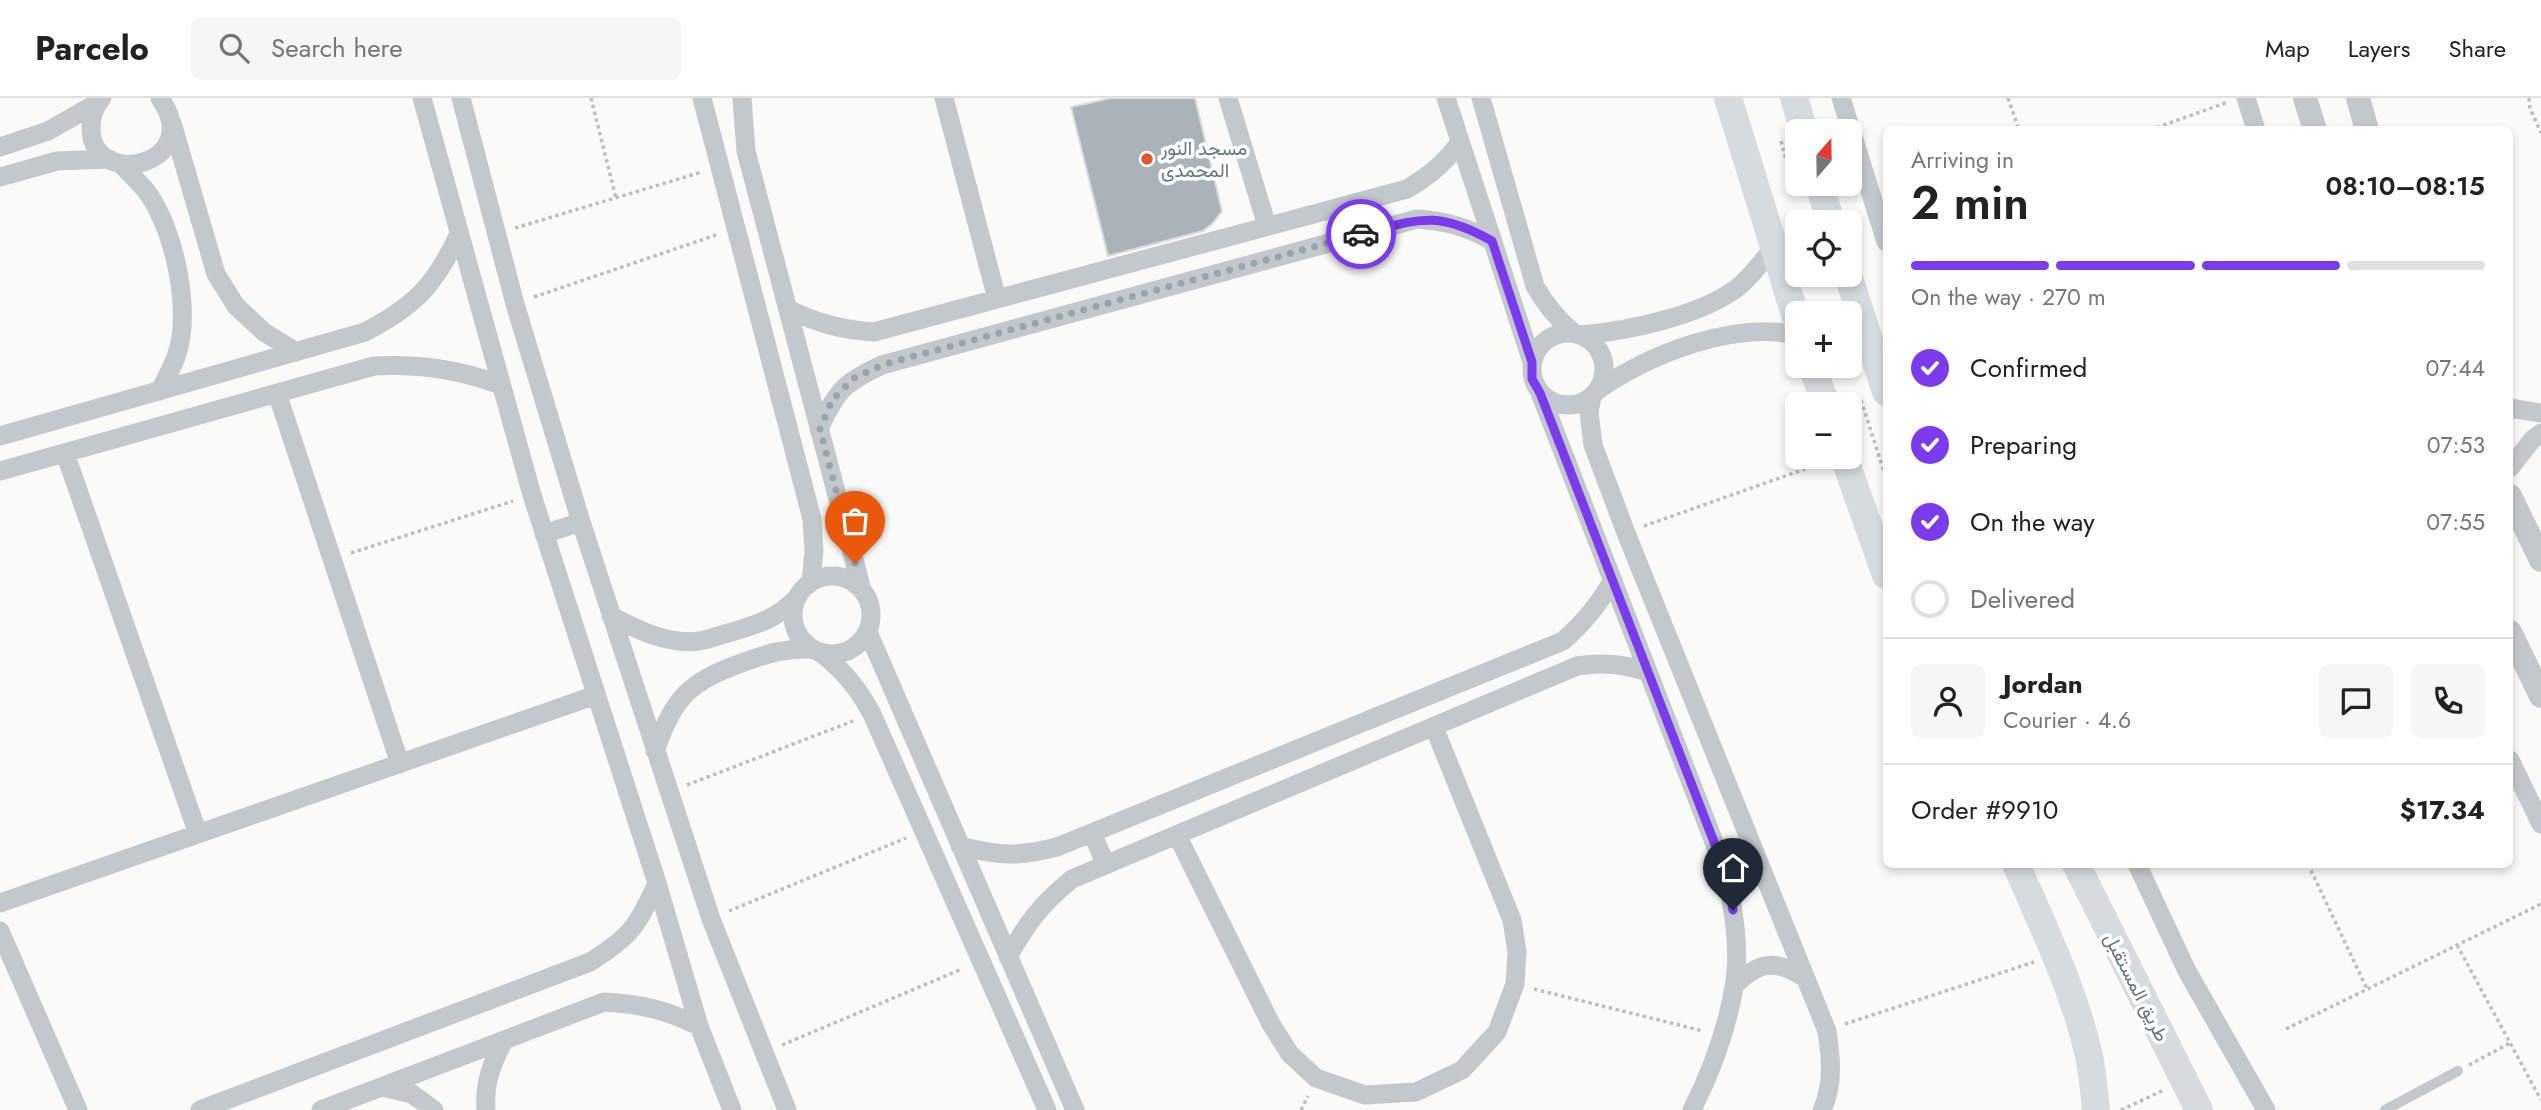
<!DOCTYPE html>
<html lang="en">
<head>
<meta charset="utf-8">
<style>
  body { margin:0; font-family:Jost,Vazirmatn,sans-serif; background:#f6f6f6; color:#222; height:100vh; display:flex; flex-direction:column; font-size:26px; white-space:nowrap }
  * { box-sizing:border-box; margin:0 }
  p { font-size:23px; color:#767676 }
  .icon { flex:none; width:38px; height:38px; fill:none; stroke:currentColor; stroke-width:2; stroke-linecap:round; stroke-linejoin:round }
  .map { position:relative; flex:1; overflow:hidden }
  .side { position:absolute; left:1883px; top:28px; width:630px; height:742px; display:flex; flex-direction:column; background:#fff; border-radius:10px; box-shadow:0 4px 10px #0003 }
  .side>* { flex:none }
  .needle { width:46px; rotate:20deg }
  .fabs { position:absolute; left:1785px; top:21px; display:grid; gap:14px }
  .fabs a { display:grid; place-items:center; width:77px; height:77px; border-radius:10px; background:#fff; box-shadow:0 4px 10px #0003; font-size:35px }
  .pin { position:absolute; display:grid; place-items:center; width:60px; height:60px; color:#fff; margin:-72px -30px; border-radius:50% 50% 50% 0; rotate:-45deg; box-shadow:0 0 7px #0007 }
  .pin .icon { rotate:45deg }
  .courier { position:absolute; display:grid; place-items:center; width:70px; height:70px; margin:-35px; border:5px solid #7c3aed; border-radius:50%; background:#fff; color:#222; box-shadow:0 2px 9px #0007 }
  .headline em { font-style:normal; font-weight:600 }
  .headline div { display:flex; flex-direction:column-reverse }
  .headline { display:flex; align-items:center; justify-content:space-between; height:119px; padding:0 28px }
  h1 { font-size:46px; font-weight:600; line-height:52px }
  .bar { display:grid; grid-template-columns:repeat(4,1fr); gap:10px 7px; align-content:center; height:84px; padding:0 28px }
  .bar i { height:9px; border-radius:5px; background:#e0e0e0 }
  .bar .selected { background:#7c3aed }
  .bar p { grid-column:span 4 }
  .line { display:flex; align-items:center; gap:18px; padding:0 28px; border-top:2px solid #e0e0e0 }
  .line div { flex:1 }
  .round { display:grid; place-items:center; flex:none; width:74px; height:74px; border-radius:10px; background:#f6f6f6 }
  ol { padding:0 28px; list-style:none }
  li { display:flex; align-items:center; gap:21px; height:77px }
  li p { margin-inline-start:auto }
  li .icon { padding:7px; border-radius:50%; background:#7c3aed; color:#fff; stroke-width:4 }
  li:last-child { color:#767676 }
  li i { width:38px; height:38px; border:4px solid #e0e0e0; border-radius:50% }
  header { display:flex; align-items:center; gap:42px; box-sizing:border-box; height:98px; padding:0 35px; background:#fff; border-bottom:2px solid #e0e0e0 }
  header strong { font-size:33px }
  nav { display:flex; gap:38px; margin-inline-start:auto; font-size:24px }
  .search { width:490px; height:63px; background:#f6f6f6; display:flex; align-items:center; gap:18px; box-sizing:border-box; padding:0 24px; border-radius:10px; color:#767676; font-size:26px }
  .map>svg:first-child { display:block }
</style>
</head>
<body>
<header>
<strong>Parcelo</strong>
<div class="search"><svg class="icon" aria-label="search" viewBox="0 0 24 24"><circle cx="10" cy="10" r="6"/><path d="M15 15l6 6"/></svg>Search here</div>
<nav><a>Map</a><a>Layers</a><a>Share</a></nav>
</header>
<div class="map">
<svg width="2541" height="1012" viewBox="0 0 2541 1012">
  <rect width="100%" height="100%" fill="#fafaf8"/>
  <path fill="#aab3b9" stroke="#dcdcda" stroke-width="2" d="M1111,0H1195L1222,113L1212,126L1203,133L1108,158L1071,9Z"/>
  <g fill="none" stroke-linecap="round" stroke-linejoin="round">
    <path stroke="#bbbfc2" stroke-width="3.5" stroke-dasharray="3.5 3.5" stroke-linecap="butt" d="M591,0L616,100
      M2008,0L2019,32
      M2529,0L2530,10L2541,35
      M2150,32L2228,4
      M1781,43L1793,89
      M1788,120L1804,114
      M515,130L702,74
      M1820,177L1824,187
      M534,199L719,136
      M1861,302L1886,380
      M1850,316L1857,338
      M1644,428L1822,365
      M351,455L513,403
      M687,687L853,623
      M2308,766L2367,891
      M729,813L906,740
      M2457,847L2541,1002
      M1534,891L1703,933
      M1845,926L2034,864
      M2286,931L2541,806
      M782,947L962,871
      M2469,967L2510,945
      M1301,1012L1308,998
      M2121,1012L2164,992"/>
    <path stroke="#c3c8cc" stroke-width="10" d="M2385,1012L2458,973"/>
    <path stroke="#c3c8cc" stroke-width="19" d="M102,0C94,9 91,19 91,30C91,93 207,68 160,0
      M422,0L532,397L657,785L699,928L732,1012
      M461,0L515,206L581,424L711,821L787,1012
      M702,0L812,421L814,453L811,484
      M742,0L746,53L862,492
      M944,0L997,201
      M1228,0L1267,128
      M1446,0L1532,264
      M1481,0L1535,188C1546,208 1557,221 1574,235
      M1841,0L1886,144
      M2246,0L2256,32
      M172,25L216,176L236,208L264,234L296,254
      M0,49L48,33L97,5
      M121,66C129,75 139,84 147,94C175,132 192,214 176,259C172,270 165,282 160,293
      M0,79L57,63L109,61
      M788,211C817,225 842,232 874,234L1407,91C1429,78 1445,65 1460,44
      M1532 271a36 36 0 1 1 72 0a36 36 0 1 1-72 0Z
      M1582,237C1627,233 1700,218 1737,190C1751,179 1762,164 1773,150
      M1598,292C1650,256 1733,223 1797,237
      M277,295L400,666
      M1540,295L1726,775C1733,811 1741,852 1734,889C1727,931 1711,974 1692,1012
      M1592,299L1589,314L1593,347L1626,435L1827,933C1831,960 1834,986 1822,1012
      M2510,310L2541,315
      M819,331C836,293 845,284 882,267L1417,121C1446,123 1467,129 1492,143
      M0,338L365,234C415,208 435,187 459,136
      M65,355L198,736
      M2510,370L2532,342L2541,335
      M0,373L374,268C419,266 458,271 501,287
      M544,436L581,424
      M793 517a39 39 0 1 1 78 0a39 39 0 1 1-78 0Z
      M611,518C638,532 668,547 699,543C711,541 723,536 735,533C762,525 776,520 796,501
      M868,534L1075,1012
      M821,555C844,573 858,590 872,616L1047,1012
      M655,653C675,596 691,583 747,563C769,555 787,550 810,551
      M2510,662L2541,726
      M1092,735L1106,767
      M1177,737L1271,926L1290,956L1316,980L1365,997L1416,994L1462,972L1497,934L1515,886L1517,854L1512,822L1434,629
      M960,748C1000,758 1018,759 1057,749L1563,543C1584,525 1599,506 1613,482
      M2137,766L2187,873L2266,1012
      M0,805L596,597
      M0,833L78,1012
      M1008,859C1028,824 1040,807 1072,781L1577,568C1603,564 1623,566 1648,574
      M1735,887C1759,863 1776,861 1805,880
      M382,989L412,996L434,1012
      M200,1012L590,864C630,839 638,828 657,785
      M321,1012L604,904C641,906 666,912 699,928
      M486,1012C484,985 492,965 504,942"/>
    <path stroke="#c3c8cc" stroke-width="24" d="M2305,0L2315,32
      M2358,0L2367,32
      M2510,398L2541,462
      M2510,534L2541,598"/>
    <path stroke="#d6dbdf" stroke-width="28" d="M1728,0L1797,223
      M1794,0L1804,33
      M1819,86L1831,124
      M1848,177L1886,294
      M1812,268L1826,306
      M1844,359L1886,477
      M2016,766C2043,829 2074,891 2089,958C2093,976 2094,994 2096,1012
      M2076,766L2199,1012"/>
  </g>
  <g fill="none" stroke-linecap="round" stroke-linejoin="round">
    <path stroke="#99a4ac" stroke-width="7" stroke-dasharray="0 12.6" d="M855,465L820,331L832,302L854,280L882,267L1361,136"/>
    <path stroke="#7c3aed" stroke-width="9" d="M1361,136C1419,121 1437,112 1492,143L1532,264V281L1540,295L1726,775L1733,812"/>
  </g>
  <circle fill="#e4572e" stroke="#fff" stroke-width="2.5" cx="1147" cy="61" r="7"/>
  <g text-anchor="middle" stroke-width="7" stroke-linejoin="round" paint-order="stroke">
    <g font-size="19" fill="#657683" stroke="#fff" text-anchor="start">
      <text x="1161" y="57">مسجد النور<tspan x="1161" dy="22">المحمدى</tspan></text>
    </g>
    <g font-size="19" fill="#657683" stroke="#fff">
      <text transform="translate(2137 889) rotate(63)" y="7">طريق المستقبل</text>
    </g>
  </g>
</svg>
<div class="fabs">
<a><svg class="needle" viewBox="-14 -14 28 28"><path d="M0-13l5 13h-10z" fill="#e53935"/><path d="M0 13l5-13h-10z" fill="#767676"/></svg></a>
<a><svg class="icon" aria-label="locate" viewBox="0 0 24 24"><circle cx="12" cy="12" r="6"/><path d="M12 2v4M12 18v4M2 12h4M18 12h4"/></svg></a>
<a>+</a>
<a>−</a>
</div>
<div class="pin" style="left:855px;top:465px;background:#ea580c"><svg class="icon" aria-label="bag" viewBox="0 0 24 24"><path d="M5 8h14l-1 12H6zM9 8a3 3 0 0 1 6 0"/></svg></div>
<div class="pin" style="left:1733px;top:812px;background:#1f2937"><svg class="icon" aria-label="home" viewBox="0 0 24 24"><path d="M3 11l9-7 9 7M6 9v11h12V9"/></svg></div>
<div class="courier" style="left:1361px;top:136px"><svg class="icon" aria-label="car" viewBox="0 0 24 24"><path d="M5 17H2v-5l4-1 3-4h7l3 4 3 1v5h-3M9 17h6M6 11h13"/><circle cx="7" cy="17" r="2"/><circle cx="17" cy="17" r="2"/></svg></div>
<section class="side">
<div class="headline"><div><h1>2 min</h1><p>Arriving in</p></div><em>08:10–08:15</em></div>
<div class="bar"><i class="selected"></i><i class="selected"></i><i class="selected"></i><i></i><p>On the way · 270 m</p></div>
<ol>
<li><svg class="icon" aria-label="check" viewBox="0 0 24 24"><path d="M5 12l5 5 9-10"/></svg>Confirmed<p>07:44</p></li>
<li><svg class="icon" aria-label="check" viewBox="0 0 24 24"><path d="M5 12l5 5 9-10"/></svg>Preparing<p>07:53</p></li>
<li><svg class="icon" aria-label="check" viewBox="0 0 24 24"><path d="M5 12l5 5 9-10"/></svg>On the way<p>07:55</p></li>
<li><i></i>Delivered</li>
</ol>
<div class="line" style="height:126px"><a class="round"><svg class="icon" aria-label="person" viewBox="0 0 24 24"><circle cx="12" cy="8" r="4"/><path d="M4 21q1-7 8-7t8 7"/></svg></a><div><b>Jordan</b><p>Courier · 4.6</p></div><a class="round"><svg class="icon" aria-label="chat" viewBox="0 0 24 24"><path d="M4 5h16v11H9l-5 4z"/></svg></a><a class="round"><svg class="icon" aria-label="phone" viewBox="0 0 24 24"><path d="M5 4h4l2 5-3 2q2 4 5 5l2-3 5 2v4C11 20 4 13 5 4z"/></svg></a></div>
<div class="line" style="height:91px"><div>Order #9910</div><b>$17.34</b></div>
</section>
</div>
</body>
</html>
